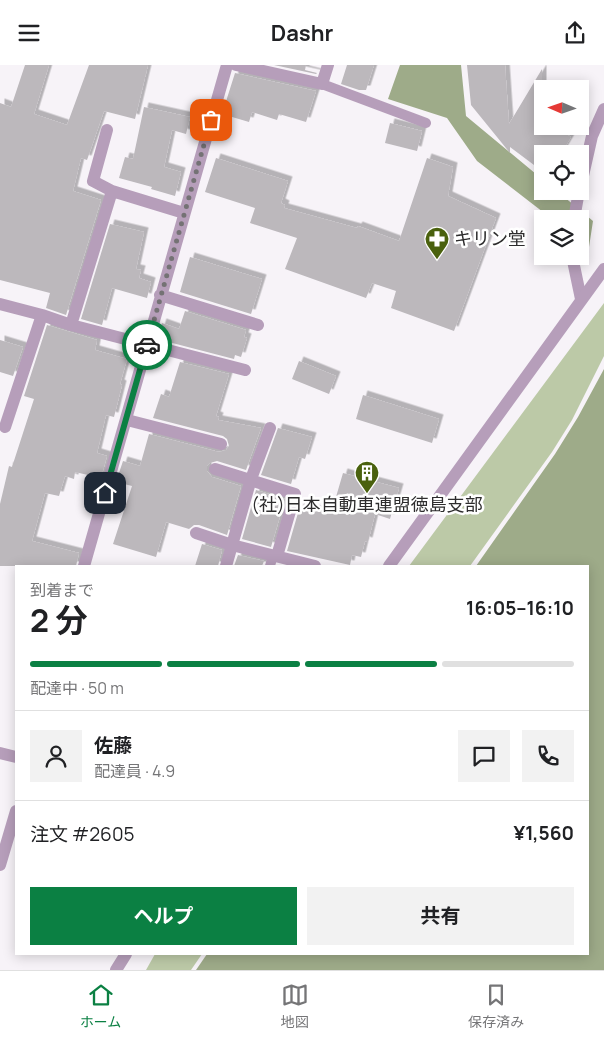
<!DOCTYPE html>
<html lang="ja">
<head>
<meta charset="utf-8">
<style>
  body { margin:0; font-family:Manrope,"Noto Sans JP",sans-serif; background:#f2f2f2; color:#202124; height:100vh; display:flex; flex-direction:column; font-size:19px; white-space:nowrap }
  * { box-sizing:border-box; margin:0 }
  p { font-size:16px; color:#757577 }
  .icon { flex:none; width:28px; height:28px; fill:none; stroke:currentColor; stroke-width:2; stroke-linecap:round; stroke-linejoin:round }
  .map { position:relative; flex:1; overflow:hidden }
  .side { position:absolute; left:15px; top:500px; width:574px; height:390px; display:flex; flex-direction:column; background:#fff; border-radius:0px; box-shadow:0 2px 12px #0003 }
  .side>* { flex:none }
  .needle { width:32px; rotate:272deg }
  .tools { position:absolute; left:534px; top:15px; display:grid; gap:10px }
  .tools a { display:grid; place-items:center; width:55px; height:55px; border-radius:0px; background:#fff; box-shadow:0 2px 12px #0003; font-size:25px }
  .pin { position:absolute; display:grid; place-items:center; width:42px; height:42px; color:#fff; margin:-21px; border-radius:10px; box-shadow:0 2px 8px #0006 }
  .courier { position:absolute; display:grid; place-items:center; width:50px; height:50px; margin:-25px; border:4px solid #0b8043; border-radius:50%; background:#fff; color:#222; box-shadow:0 1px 6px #0007 }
  .headline em { font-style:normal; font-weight:700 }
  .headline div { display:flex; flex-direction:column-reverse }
  .headline { display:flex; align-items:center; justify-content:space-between; height:85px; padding:0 15px }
  h1 { font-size:32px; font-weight:700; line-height:38px }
  .bar { display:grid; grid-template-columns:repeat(4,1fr); gap:8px 5px; align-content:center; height:60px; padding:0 15px }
  .bar i { height:6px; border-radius:4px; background:#e0e0e0 }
  .bar .selected { background:#0b8043 }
  .bar p { grid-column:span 4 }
  .line { display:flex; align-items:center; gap:12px; padding:0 15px; border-top:1px solid #e0e0e0 }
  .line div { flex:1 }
  .round { display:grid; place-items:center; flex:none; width:52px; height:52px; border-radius:0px; background:#f2f2f2 }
  .primary-button { display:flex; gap:10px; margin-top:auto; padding:10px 15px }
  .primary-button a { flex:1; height:58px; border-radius:0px; background:#0b8043; color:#fff; font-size:20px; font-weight:700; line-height:58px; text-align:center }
  .primary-button a+a { background:#f2f2f2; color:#202124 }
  header { display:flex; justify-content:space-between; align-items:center; height:65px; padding:0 15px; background:#fff; font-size:22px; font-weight:700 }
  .menu { display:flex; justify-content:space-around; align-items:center; height:70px; border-top:1px solid #e0e0e0; background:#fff; font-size:14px; color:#757577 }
  .menu a { display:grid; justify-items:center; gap:2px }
  .menu .selected { color:#0b8043 }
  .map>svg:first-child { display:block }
</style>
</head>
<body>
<header><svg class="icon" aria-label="menu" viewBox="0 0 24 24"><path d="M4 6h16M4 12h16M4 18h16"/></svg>Dashr<svg class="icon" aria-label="share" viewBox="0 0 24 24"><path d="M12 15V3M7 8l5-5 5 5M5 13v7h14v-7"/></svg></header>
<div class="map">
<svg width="604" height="905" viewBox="0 0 604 905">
  <defs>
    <filter id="shadow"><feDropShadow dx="4.5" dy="-4.5" stdDeviation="0" flood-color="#0004"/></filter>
  </defs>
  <rect width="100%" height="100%" fill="#f7f3f8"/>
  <path fill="#bcc9a7" d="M604,238V291L572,355L552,387L470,501H409Z
    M155,889H202L191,905H146Z"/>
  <path fill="#9eab89" d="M400,0H461L466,51L542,114V126H557L593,156L589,182L580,175V154H552L477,96L447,53L388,34Z
    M604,304V905H196L207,889H588V501H476L555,389L578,352Z"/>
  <path fill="#bcb8bc" filter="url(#shadow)" d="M25,0H49L34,49L67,60L89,0H148L135,54L104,46L87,95L81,93L73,126L101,135L66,250L46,243L50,228L0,215V38L11,42Z
    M274,0H306L305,5L317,8L316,9Z
    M347,0H374L366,25H359L341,19Z
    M467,0H505L509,59L542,4V61H553L571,72L561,89H542V106L510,82V88L471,40Z
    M235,8L316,26L306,57L279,49L277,55L252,47L249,57L222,49Z
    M144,42L190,52L186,69L172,65L164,102L181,107L175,131L151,124L152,122L119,113L125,92L133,94Z
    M390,58L422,66L417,86L385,78Z
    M216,93L288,116L281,138L285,140L284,143L357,163L358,161L399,176L427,93L453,102L448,131L496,153L454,266L391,243L396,226L372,218L366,233L285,204L297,173L250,158L255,143L205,127Z
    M110,159L144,167L136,204L141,205L139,213L151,217L147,233L112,223L102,260L81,254Z
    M190,192L262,214L251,249L180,227Z
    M185,246L246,265L244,272L247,273L241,292L235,290L234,294L157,274L162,258L179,264Z
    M47,260L97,275L95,285L127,294L120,319L122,320L114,352L106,350L97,388L107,391L101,413L75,407L74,414L65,411L59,431L45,428L32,476L79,488L76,501H0V439L9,401L12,402L34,334L24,331Z
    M0,275L23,282L13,311L0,307Z
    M299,296L336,311L329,329L292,314Z
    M180,297L229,309L216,351L219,352L218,355L261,363L246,405L217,396L210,398L207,401V406L212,412L241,421L227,470L199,460H194L189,464L166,457L156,492L113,479L132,421L116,417L123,396L140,401L149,369L219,387L226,385L229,381L227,374L223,371L153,353L161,329L169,332Z
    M363,330L439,354L432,378L356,354Z
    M278,363L312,372L305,394L299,392L291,419L261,410Z
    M343,408L399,423L390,454L375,449L368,477L365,476L361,492L352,490L350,500L287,486L300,441L331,449Z
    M256,425L285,434L271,482L242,474Z
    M202,479L222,485L218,501H195Z
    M238,490L264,496L262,501H234Z"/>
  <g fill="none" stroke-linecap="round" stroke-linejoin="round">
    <path stroke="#b69eba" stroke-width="10" d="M322,19L426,58
      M270,501L273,490"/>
    <path stroke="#b69eba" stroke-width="12" d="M236,0L322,19L328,0
      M107,65L93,116L112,126L184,148
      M580,124L592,71L604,44
      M574,154L579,126
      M572,191L581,234
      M160,230L258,260
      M0,239L42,250L71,260L245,305
      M71,260L112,126
      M127,355L221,379
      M5,362L42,250
      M215,404L295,429L277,491
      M196,468L232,480L315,501
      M84,501L227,0
      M226,501L251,414L270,363
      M0,688L16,692
      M0,800L16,746"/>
    <path stroke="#b69eba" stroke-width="12" d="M389,501L604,204
      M116,905L126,889"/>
  </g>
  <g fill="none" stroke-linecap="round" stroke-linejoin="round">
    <path stroke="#747274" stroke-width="5" stroke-dasharray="0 9" d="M147,280L211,55"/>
    <path stroke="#0b8043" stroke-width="6" d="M105,428L147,280"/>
  </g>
  <defs>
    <symbol id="pharmacy-pin" viewBox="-11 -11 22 30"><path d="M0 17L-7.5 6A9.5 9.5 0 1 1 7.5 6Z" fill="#4a610e" stroke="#fff"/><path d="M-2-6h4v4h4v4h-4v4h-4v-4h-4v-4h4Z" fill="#fff"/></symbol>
    <symbol id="building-pin" viewBox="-11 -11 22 30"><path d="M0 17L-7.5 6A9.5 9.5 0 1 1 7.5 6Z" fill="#4a610e" stroke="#fff"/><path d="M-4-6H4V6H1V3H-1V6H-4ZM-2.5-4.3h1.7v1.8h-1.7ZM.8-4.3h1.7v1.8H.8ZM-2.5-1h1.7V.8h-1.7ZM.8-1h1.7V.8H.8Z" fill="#fff"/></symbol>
  </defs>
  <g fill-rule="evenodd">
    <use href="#pharmacy-pin" x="423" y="160" width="28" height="38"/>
    <use href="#building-pin" x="353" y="394" width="28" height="38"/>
  </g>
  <g text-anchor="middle" stroke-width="5" stroke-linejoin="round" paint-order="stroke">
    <g font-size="18" fill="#2d2c2d" stroke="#fff" text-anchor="start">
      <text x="454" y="180">キリン堂</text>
      <text x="367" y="446" text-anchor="middle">(社)日本自動車連盟徳島支部</text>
    </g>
  </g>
</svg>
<div class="tools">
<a><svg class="needle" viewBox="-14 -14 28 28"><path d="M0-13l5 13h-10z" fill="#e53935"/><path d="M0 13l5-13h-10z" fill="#757577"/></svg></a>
<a><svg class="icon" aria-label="locate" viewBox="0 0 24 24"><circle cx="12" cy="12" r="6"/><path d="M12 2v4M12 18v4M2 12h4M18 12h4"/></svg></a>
<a><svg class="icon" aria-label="layers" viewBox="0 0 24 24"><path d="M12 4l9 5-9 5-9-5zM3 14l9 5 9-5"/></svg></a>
</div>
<div class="pin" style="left:211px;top:55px;background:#ea580c"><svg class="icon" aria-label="bag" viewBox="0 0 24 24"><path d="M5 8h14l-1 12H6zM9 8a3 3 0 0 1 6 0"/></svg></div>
<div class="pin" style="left:105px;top:428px;background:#1f2937"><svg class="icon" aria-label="home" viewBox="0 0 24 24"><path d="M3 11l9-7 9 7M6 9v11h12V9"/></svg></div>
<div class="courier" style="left:147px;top:280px"><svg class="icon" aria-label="car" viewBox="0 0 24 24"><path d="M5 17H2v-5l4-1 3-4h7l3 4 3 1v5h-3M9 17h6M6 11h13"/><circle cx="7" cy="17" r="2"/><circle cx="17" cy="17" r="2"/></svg></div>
<section class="side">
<div class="headline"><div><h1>2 分</h1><p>到着まで</p></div><em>16:05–16:10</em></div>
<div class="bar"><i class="selected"></i><i class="selected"></i><i class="selected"></i><i></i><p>配達中 · 50 m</p></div>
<div class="line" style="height:90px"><a class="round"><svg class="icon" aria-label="person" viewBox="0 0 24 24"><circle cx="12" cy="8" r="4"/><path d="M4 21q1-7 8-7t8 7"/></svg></a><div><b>佐藤</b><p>配達員 · 4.9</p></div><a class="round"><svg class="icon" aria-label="chat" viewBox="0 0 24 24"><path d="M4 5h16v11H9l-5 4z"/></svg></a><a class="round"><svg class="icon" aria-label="phone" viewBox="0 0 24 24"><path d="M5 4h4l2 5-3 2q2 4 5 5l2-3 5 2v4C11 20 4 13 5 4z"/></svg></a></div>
<div class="line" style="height:65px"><div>注文 #2605</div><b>¥1,560</b></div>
<div class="primary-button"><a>ヘルプ</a><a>共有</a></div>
</section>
</div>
<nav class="menu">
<a class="selected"><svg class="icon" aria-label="home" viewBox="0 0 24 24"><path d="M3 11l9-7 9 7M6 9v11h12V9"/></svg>ホーム</a>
<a><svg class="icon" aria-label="map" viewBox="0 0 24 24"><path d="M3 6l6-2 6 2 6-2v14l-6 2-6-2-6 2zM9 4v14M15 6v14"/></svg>地図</a>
<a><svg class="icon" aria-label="saved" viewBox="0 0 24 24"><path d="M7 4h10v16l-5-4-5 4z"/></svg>保存済み</a>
</nav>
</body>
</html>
